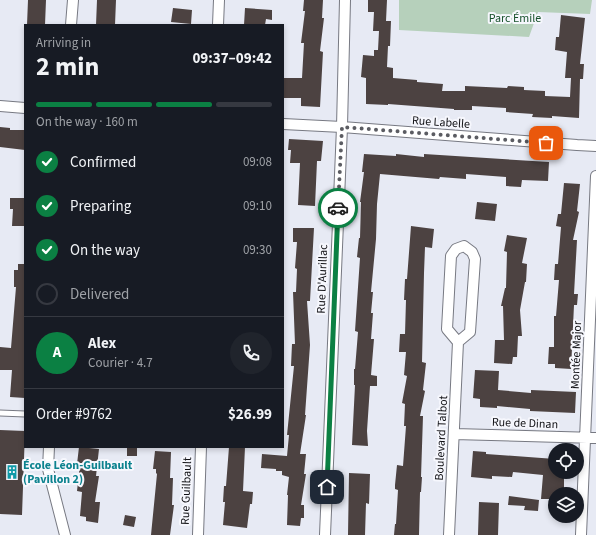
<!DOCTYPE html>
<html lang="en">
<head>
<meta charset="utf-8">
<style>
  body { margin:0; font-family:"Source Sans 3",sans-serif; background:#20242c; color:#f1f3f6; height:100vh; display:flex; flex-direction:column; font-size:15px; white-space:nowrap }
  * { box-sizing:border-box; margin:0 }
  p { font-size:13px; color:#9ea1a6 }
  .icon { flex:none; width:22px; height:22px; fill:none; stroke:currentColor; stroke-width:2; stroke-linecap:round; stroke-linejoin:round }
  .map { position:relative; flex:1; overflow:hidden }
  .sheet { position:absolute; left:24px; top:24px; width:260px; height:424px; display:flex; flex-direction:column; background:#171b24; border-radius:0px; box-shadow:0 2px 6px #0003 }
  .sheet>* { flex:none }
  .buttons { position:absolute; left:548px; top:443px; display:grid; gap:8px }
  .buttons a { display:grid; place-items:center; width:36px; height:36px; border-radius:50%; background:#171b24; box-shadow:0 2px 6px #0003; font-size:20px }
  .pin { position:absolute; display:grid; place-items:center; width:34px; height:34px; color:#fff; margin:-17px; border-radius:8px; box-shadow:0 2px 6px #0006 }
  .courier { position:absolute; display:grid; place-items:center; width:40px; height:40px; margin:-20px; border:3px solid #0b8043; border-radius:50%; background:#fff; color:#222; box-shadow:0 1px 5px #0007 }
  .overview em { font-style:normal; font-weight:700 }
  .overview div { display:flex; flex-direction:column-reverse }
  .overview { display:flex; align-items:center; justify-content:space-between; height:68px; padding:0 12px }
  h1 { font-size:26px; font-weight:700; line-height:30px }
  .bar { display:grid; grid-template-columns:repeat(4,1fr); gap:6px 4px; align-content:center; height:48px; padding:0 12px }
  .bar i { height:5px; border-radius:3px; background:#363941 }
  .bar .current { background:#0b8043 }
  .bar p { grid-column:span 4 }
  .line { display:flex; align-items:center; gap:10px; padding:0 12px; border-top:1px solid #363941 }
  .line div { flex:1 }
  .round { display:grid; place-items:center; flex:none; width:42px; height:42px; border-radius:21px; background:#20242c }
  ol { padding:0 12px; list-style:none }
  li { display:flex; align-items:center; gap:12px; height:44px }
  li p { margin-inline-start:auto }
  li .icon { padding:4px; border-radius:50%; background:#0b8043; color:#fff; stroke-width:4 }
  li:last-child { color:#9ea1a6 }
  li i { width:22px; height:22px; border:2px solid #363941; border-radius:50% }
  .map>svg:first-child { display:block }
</style>
</head>
<body>
<div class="map">
<svg width="596" height="535" viewBox="0 0 596 535">
  <rect width="100%" height="100%" fill="#e7eaf4"/>
  <path fill="#b6d0bb" d="M399,0H592L590,14L538,12L529,37L399,30Z"/>
  <path fill="#4c4241" d="M28,0H46L45,25H27Z
    M97,0H116L115,25H96Z
    M304,0H323L322,18H324L320,51L323,52L320,107L301,106V98H283V78H302L304,43H301L305,11H303Z
    M368,0H387L386,21H391L390,46H388L387,67L393,68V78L417,80V82L443,84L442,91H465V86L507,88L508,86L524,87V90L545,91V96L570,97L571,78H565L567,52L555,50L556,37H559L561,15L585,18L580,64H584L583,79H580L579,118L552,116V118L532,117L533,114L506,112V108L472,106V110H454V109L388,104V105L366,104V78L361,77L363,55L374,56V50H378L379,31H373L374,12H368Z
    M173,8L192,10L191,24L171,22Z
    M245,8L272,10V20L266,19L265,25H244Z
    M0,127L10,128V130H25V150L0,147Z
    M289,139L323,141L321,161H317L315,206L298,205L300,163H290L291,150H288Z
    M364,154L396,156V154L424,157V154L549,162L548,181L522,180L521,187L506,186V177L466,174V179L440,177L439,179L380,174L377,204L376,239L371,292H373L371,313H373L371,339H374L371,375L377,376V386H370L367,431L368,446L352,445L355,385H354V369H355L358,332L355,331L360,258L357,257L359,238H360L361,202H360L364,172H362Z
    M564,183L580,184L577,211L579,212L573,240H577L574,294H578L577,305H574L571,369L555,368V364H548L549,347H554V316H556L559,280H554L555,264H558L561,227L556,226L558,214H561Z
    M10,198H25V226H12L13,209H10Z
    M477,202L497,204L495,221L475,219Z
    M411,226L434,229L432,248L425,247L424,273L422,362L426,363L423,390L425,391L420,416H423L421,477H422L421,492H420L419,535H394L395,524H396L398,490L395,489V485L397,465L403,466L406,426H404L405,404L402,403L407,376L404,375L406,352H399L400,334H405L406,300H404L405,279H407Z
    M293,228H314L310,301H307L310,345L305,415H306L300,454H306L304,474H306L301,505H304V518H301L300,526L287,525L288,495H287L289,477L282,475V471H276V469L261,468L262,454L287,456L289,435H287L294,366H291L292,344H295L293,292H296L297,269L295,268L297,242H293Z
    M507,235L527,238L522,263L527,264L526,282H525L520,310L522,336H518L517,357H513L512,364L494,363L495,340H504L503,306H501L505,288H506L507,252L504,251Z
    M18,264H25V398L10,397L12,370H0V347L11,348L16,287H14V270H18Z
    M475,370L499,371L498,390L531,393V390L576,392L575,413L530,411V409L497,406V408L480,407V399L473,398Z
    M0,430L25,431L22,515L0,514Z
    M79,447L99,449L96,476H99L95,502H100L98,523L86,521V517L80,516L82,492L77,491L80,464H77Z
    M127,447H137V456H127Z
    M229,447H245L243,491L253,492L252,504H250L247,528L223,525L225,502H223L224,486H226Z
    M155,451L171,452L170,478H173L172,505H174L170,535H151L157,474L156,473V469H153Z
    M473,451L486,452V454L555,459V472H564V494H555V499H541L543,475L513,472L512,477L492,476V479L471,477Z
    M349,473L370,474L369,504L366,503L365,535H348Z
    M509,496L539,500L538,511L524,510L525,506L508,505Z
    M479,502L499,503L498,535H478Z
    M125,515L136,517L134,527L123,525Z"/>
  <g fill="none" stroke-linecap="round" stroke-linejoin="round">
    <defs>
      <path id="service" d="M0,413L25,414"/>
      <path id="minor" d="M71,25L73,0
        M218,25L219,0
        M0,106L25,108
        M283,124L342,127L577,145L596,146
        M454,434L596,438
        M49,447L48,469L65,535
        M198,535L201,447
        M325,535L342,127L345,0
        M449,535L458,342L447,329L451,256L456,249L464,246L472,252L475,259L470,332L458,342
        M581,535L596,176"/>
    </defs>
    <use href="#service" stroke="#777982" stroke-width="7"/>
    <use href="#minor" stroke="#777982" stroke-width="12"/>
    <use href="#service" stroke="#fff" stroke-width="5"/>
    <use href="#minor" stroke="#fff" stroke-width="10"/>
  </g>
  <g fill="none" stroke-linecap="round" stroke-linejoin="round">
    <path stroke="#5b5c62" stroke-width="4" stroke-dasharray="0 7.2" d="M338,208L342,127L546,143"/>
    <path stroke="#0b8043" stroke-width="5" d="M327,487L338,208"/>
  </g>
  <defs>
    <symbol id="building-bare" viewBox="-9 -9 18 18"><path d="M-4-6H4V6H1V3H-1V6H-4ZM-2.5-4.3h1.7v1.8h-1.7ZM.8-4.3h1.7v1.8H.8ZM-2.5-1h1.7V.8h-1.7ZM.8-1h1.7V.8H.8Z" fill="#0f9aa8" stroke="#f6f7fd" stroke-width="2.5" paint-order="stroke"/></symbol>
  </defs>
  <g fill-rule="evenodd">
    <use href="#building-bare" x="2" y="462" width="20" height="20"/>
  </g>
  <g text-anchor="middle" stroke-width="4" stroke-linejoin="round" paint-order="stroke">
    <g font-size="12" fill="#18522c" stroke="#f6f7fd">
      <text x="515" y="22">Parc Émile</text>
    </g>
    <g font-size="12" fill="#0f0f13" stroke="#f6f7fd">
      <text transform="translate(441 122) rotate(4)" y="4">Rue Labelle</text>
      <text transform="translate(322 279) rotate(-88)" y="4">Rue D'Aurillac</text>
      <text transform="translate(576 355) rotate(-88)" y="4">Montée Major</text>
      <text transform="translate(525 423) rotate(2)" y="4">Rue de Dinan</text>
      <text transform="translate(441 438) rotate(-87)" y="4">Boulevard Talbot</text>
      <text transform="translate(186 491) rotate(-88)" y="4">Rue Guilbault</text>
    </g>
    <g font-size="12" font-weight="bold" fill="#0d838f" stroke="#f6f7fd" text-anchor="start">
      <text x="23" y="469">École Léon-Guilbault<tspan x="23" dy="14">(Pavillon 2)</tspan></text>
    </g>
  </g>
</svg>
<div class="buttons">
<a><svg class="icon" aria-label="locate" viewBox="0 0 24 24"><circle cx="12" cy="12" r="6"/><path d="M12 2v4M12 18v4M2 12h4M18 12h4"/></svg></a>
<a><svg class="icon" aria-label="layers" viewBox="0 0 24 24"><path d="M12 4l9 5-9 5-9-5zM3 14l9 5 9-5"/></svg></a>
</div>
<div class="pin" style="left:546px;top:143px;background:#ea580c"><svg class="icon" aria-label="bag" viewBox="0 0 24 24"><path d="M5 8h14l-1 12H6zM9 8a3 3 0 0 1 6 0"/></svg></div>
<div class="pin" style="left:327px;top:487px;background:#1f2937"><svg class="icon" aria-label="home" viewBox="0 0 24 24"><path d="M3 11l9-7 9 7M6 9v11h12V9"/></svg></div>
<div class="courier" style="left:338px;top:208px"><svg class="icon" aria-label="car" viewBox="0 0 24 24"><path d="M5 17H2v-5l4-1 3-4h7l3 4 3 1v5h-3M9 17h6M6 11h13"/><circle cx="7" cy="17" r="2"/><circle cx="17" cy="17" r="2"/></svg></div>
<section class="sheet">
<div class="overview"><div><h1>2 min</h1><p>Arriving in</p></div><em>09:37–09:42</em></div>
<div class="bar"><i class="current"></i><i class="current"></i><i class="current"></i><i></i><p>On the way · 160 m</p></div>
<ol>
<li><svg class="icon" aria-label="check" viewBox="0 0 24 24"><path d="M5 12l5 5 9-10"/></svg>Confirmed<p>09:08</p></li>
<li><svg class="icon" aria-label="check" viewBox="0 0 24 24"><path d="M5 12l5 5 9-10"/></svg>Preparing<p>09:10</p></li>
<li><svg class="icon" aria-label="check" viewBox="0 0 24 24"><path d="M5 12l5 5 9-10"/></svg>On the way<p>09:30</p></li>
<li><i></i>Delivered</li>
</ol>
<div class="line" style="height:72px"><b class="round" style="background:#0b8043;color:#fff">A</b><div><b>Alex</b><p>Courier · 4.7</p></div><a class="round"><svg class="icon" aria-label="phone" viewBox="0 0 24 24"><path d="M5 4h4l2 5-3 2q2 4 5 5l2-3 5 2v4C11 20 4 13 5 4z"/></svg></a></div>
<div class="line" style="height:52px"><div>Order #9762</div><b>$26.99</b></div>
</section>
</div>
</body>
</html>
